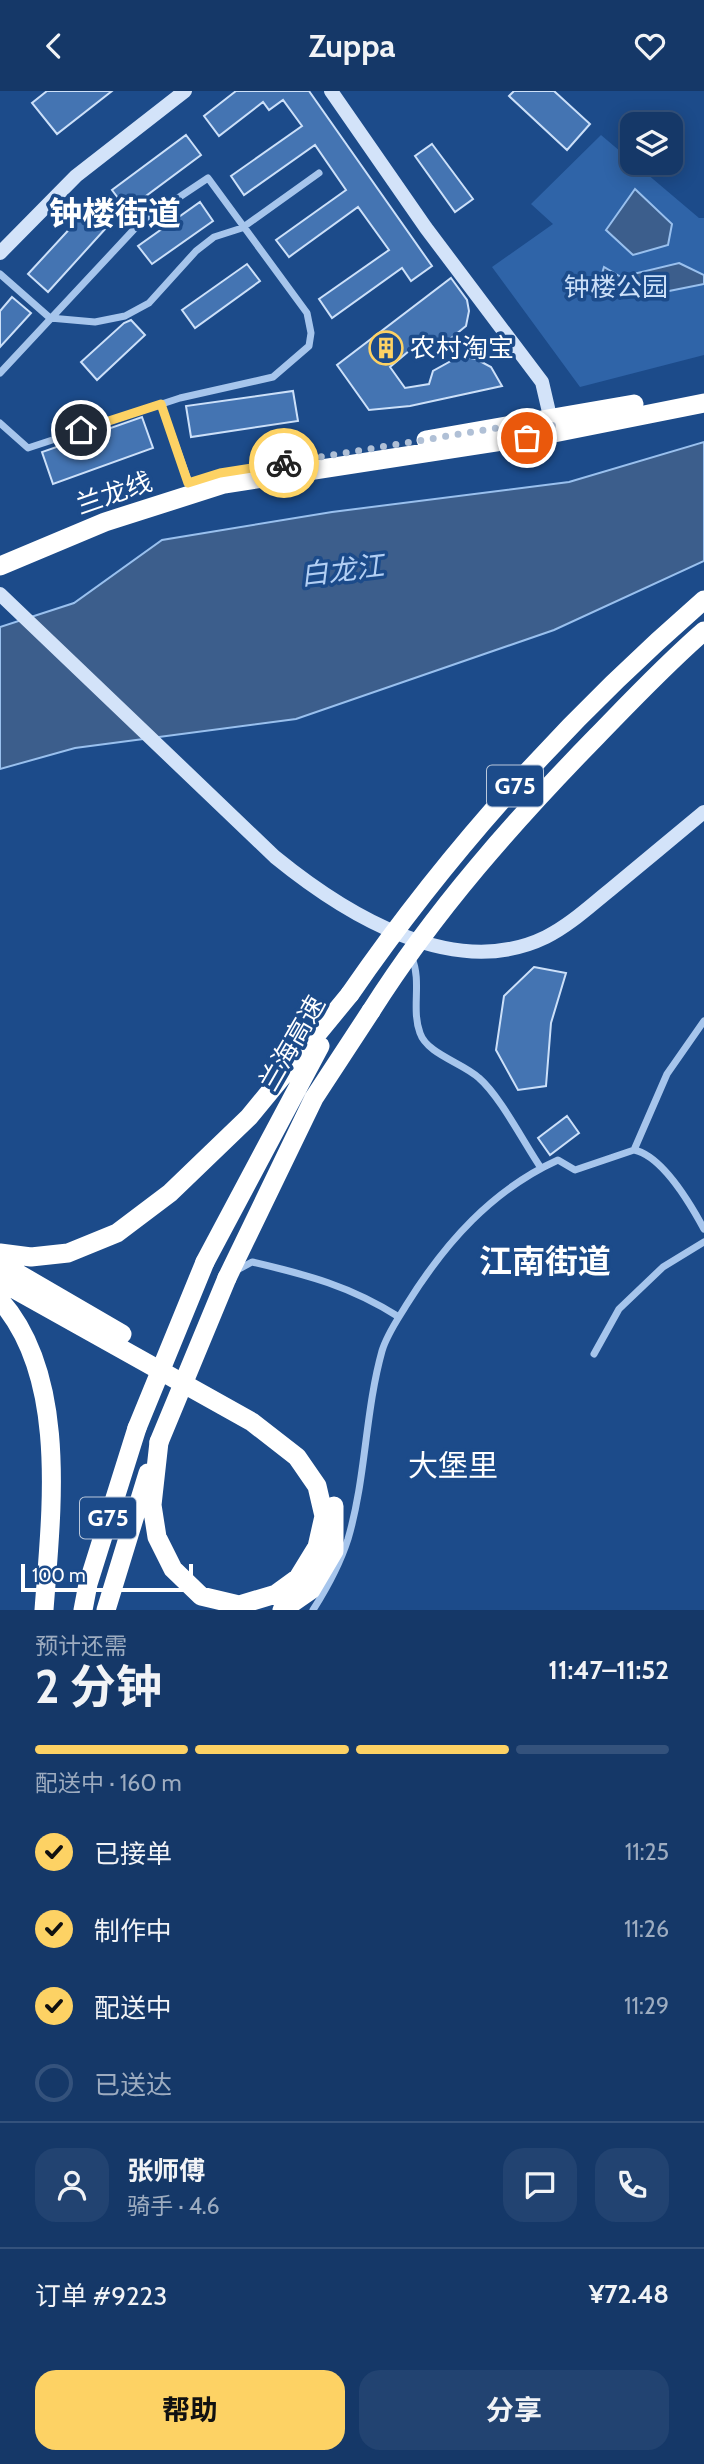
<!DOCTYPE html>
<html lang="zh">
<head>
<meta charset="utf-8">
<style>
  body { margin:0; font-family:Cabin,"Noto Sans SC",sans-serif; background:#224371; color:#f1f3f6; height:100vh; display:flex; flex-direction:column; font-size:26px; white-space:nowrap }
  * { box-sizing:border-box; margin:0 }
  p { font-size:23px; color:#9dacc0 }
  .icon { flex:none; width:38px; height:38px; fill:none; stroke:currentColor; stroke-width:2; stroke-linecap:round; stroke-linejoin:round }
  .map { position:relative; height:1519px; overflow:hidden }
  .drawer { display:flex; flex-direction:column; background:#153868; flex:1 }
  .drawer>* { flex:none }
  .controls { position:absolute; left:620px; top:21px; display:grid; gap:14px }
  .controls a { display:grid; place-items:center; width:63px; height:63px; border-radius:14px; background:#153868; box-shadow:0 4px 18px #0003,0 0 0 2px #34527c; font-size:35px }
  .scale { position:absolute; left:21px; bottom:18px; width:172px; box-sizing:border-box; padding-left:7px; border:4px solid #fff; border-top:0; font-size:19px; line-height:24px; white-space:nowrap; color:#fff; -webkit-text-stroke:5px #1c4b8a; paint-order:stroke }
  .pin { position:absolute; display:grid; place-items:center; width:60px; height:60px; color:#fff; margin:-30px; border:4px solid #fff; border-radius:50%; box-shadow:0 2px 7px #0007 }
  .courier { position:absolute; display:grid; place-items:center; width:70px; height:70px; margin:-35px; border:5px solid #fdd264; border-radius:50%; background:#fff; color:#222; box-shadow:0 2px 9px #0007 }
  .summary em { font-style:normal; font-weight:700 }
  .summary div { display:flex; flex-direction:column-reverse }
  .summary { display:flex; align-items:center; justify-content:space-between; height:119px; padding:0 35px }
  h1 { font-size:46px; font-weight:700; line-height:52px }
  .bar { display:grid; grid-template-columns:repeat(4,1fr); gap:10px 7px; align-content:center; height:84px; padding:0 35px }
  .bar i { height:9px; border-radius:5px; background:#34527c }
  .bar .active { background:#fdd264 }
  .bar p { grid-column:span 4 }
  .line { display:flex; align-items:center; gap:18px; padding:0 35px; border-top:2px solid #34527c }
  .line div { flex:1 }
  .round { display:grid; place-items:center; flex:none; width:74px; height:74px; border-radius:21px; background:#224371 }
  ol { padding:0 35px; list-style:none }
  li { display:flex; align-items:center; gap:21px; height:77px }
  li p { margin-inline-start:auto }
  li .icon { padding:7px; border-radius:50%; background:#fdd264; color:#111; stroke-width:4 }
  li:last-child { color:#9dacc0 }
  li i { width:38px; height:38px; border:4px solid #34527c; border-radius:50% }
  .button { display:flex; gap:14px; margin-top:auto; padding:14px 35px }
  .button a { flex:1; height:80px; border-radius:21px; background:#fdd264; color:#111; font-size:28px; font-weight:700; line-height:80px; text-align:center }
  .button a+a { background:#224371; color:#f1f3f6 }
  header { display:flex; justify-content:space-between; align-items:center; height:91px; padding:0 35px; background:#153868; font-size:32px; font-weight:700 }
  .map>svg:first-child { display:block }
</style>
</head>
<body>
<header><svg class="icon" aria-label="back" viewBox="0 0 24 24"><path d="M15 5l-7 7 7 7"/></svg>Zuppa<svg class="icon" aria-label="heart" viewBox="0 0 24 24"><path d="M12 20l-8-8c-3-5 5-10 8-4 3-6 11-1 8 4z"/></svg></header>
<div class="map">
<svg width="704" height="1519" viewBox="0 0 704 1519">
  <rect width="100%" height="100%" fill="#1c4b8a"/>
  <path fill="#2f64a8" d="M601,44L699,127H704V264L580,296L492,176L553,133L531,113Z"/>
  <path fill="#3c5e8c" stroke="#99c0ee" stroke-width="2" d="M635,98L672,133L668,154L633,164L606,139Z
    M679,172L704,184V193L639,206L638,201L620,198L615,191L601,186L604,176L621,186Z
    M704,351V470L554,539L296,628L75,657L0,678V536L74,512L162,449L332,421L569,391Z"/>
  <path fill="#4474b2" stroke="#cce0f9" stroke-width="2" d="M47,0H112L57,43L32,12Z
    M236,0H309L432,175L411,190L402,177L332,227L319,208L389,159L358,116L289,166L276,149L346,99L315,54L244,104L231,85L302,35L283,9L269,19L263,11L219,45L204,25Z
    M514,0H554L590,33L567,59L509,5Z
    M186,44L201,64L127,119L112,99Z
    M432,53L473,108L455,121L415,65Z
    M200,111L213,130L152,173L138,155Z
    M87,119L106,137L48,201L28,183Z
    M247,173L260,190L195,237L182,219Z
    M451,187L467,209L469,220L466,235L450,248L422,249L390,276L405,297L429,293L433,280L460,265L476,268L491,276L502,295L410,315L369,319L337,274Z
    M12,206L31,222L0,256V220Z
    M131,229L145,244L97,289L81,271L124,232Z
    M293,300L298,330L191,346L186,315Z
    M142,326L153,357L53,393L42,361Z
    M534,876L566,882L551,932L546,995L518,999L496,959L504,905Z
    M567,1025L579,1042L550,1064L538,1047Z"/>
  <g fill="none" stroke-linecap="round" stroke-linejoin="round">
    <path stroke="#a6c5ec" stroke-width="7" d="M0,183L50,227L95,231L125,225L149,212L196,160L214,146L242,137L319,82
      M0,282L139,133L208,87L307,222L311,242L309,255L273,286L180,307L28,357L0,332
      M161,313L193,403
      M412,867C422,891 411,918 420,942C427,963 463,972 479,987C500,1005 524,1052 541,1077
      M634,1059L667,983L704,930
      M239,1178L252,1171C308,1184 350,1195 399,1226
      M594,1263L619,1218L663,1176L704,1151
      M313,1519C327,1497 340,1473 348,1448C366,1387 365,1321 382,1260C387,1243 398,1228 407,1213C445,1152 492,1099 558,1069L575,1079L634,1059C663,1065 691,1114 704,1138"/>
    <path stroke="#d3e3f9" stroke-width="14" d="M331,0L426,137L542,291L552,334
      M0,162L76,85L185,0
      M0,503L275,766C345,823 454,891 546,846C570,834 590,815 610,799C641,773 673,747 704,721"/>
    <path stroke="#fff" stroke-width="19" d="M426,349L634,313
      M0,475L105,431L224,393L554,342L704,312
      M0,1162L31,1166L68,1162L117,1142L170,1102L249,1026L350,903
      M205,1171L320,955
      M0,1172L122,1243
      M227,1187L314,1007L371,920
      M0,1190L252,1331L297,1366L317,1395L324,1425L317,1456L298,1487L276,1503L239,1514L201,1505L173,1478L157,1446L152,1414L159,1351
      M0,1209C69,1287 51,1423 44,1519
      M83,1519L88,1493L137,1337
      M106,1519L148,1382
      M282,1519L311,1499L334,1460V1415"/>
    <path stroke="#fff" stroke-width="19" d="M350,903C450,758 572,624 704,509
      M371,920C435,819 514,730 597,645C632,609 666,573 704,540
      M137,1337L205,1171
      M159,1351L227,1187"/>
  </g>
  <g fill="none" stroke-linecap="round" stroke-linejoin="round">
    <path stroke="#b0c0d6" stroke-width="7" stroke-dasharray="0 12.6" d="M284,372L551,328L554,342L527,347"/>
    <path stroke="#fdd264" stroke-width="9" d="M81,339L161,313L188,392L220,382L284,372"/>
  </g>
  <defs>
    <symbol id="building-ring" viewBox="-11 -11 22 22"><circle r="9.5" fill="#1c4b8a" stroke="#fdd264" stroke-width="1.5"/><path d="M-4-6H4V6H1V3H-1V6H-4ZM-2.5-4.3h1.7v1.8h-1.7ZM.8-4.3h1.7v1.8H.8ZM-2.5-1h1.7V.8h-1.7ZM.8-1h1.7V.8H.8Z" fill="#fdd264"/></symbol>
  </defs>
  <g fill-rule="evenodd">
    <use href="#building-ring" x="367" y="238" width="38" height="38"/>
  </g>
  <g text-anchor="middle" stroke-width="7" stroke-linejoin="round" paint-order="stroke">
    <g fill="#1c4b8a" stroke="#bbc9dc" stroke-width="2">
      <rect x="487" y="674.5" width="56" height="41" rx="5"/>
      <rect x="80" y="1406.5" width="56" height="41" rx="5"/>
    </g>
    <g font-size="24" font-weight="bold" fill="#fff">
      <text x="515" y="703">G75</text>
      <text x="108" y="1435">G75</text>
    </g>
    <g font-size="26" fill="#cce0f9" stroke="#1c4b8a">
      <text x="616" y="205">钟楼公园</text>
    </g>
    <g font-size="26" fill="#fff" stroke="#1c4b8a" text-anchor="start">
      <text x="410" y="266">农村淘宝</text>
    </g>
    <g font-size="26" fill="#fff" stroke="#1c4b8a">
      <text transform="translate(114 402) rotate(-19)" y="9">兰龙线</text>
      <text transform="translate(292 952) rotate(-60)" y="9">兰海高速</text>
    </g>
    <g font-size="28" font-style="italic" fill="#b2cff4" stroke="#1c4b8a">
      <text transform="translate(342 479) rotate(-7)" y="10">白龙江</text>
    </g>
    <g font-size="30" fill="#fff" stroke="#1c4b8a">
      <text x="453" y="1385">大堡里</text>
    </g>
    <g font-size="33" font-weight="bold" fill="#fff" stroke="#1c4b8a">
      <text x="115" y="134">钟楼街道</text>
      <text x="545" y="1182">江南街道</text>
    </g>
  </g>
</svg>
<div class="controls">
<a><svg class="icon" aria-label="layers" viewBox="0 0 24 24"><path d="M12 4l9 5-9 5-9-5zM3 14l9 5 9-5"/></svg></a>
</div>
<div class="scale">100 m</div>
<div class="pin" style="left:527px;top:347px;background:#ea580c"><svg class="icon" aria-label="bag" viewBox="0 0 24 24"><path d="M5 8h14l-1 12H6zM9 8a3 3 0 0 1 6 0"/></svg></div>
<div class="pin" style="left:81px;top:339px;background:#1f2937"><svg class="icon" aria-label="home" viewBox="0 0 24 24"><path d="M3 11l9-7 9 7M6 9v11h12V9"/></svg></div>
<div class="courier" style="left:284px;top:372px"><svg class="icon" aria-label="bike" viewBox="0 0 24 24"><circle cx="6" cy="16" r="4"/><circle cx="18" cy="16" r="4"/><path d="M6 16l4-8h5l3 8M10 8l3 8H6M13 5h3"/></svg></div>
</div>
<section class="drawer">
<div class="summary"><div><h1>2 分钟</h1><p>预计还需</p></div><em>11:47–11:52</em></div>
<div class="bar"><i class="active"></i><i class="active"></i><i class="active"></i><i></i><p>配送中 · 160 m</p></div>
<ol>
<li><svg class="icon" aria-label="check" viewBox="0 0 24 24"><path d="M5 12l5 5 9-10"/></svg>已接单<p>11:25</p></li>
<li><svg class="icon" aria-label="check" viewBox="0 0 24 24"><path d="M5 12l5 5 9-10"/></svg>制作中<p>11:26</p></li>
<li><svg class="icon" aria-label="check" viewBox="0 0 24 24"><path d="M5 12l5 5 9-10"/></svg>配送中<p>11:29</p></li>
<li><i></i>已送达</li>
</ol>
<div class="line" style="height:126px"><a class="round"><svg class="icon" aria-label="person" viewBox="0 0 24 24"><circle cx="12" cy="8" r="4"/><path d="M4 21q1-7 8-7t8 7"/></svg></a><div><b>张师傅</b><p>骑手 · 4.6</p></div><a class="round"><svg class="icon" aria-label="chat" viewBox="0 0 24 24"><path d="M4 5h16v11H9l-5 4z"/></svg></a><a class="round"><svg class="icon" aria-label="phone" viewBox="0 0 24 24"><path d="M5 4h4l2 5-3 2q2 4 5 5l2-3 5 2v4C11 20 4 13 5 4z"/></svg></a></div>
<div class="line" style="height:91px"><div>订单 #9223</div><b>¥72.48</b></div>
<div class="button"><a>帮助</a><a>分享</a></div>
</section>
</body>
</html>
